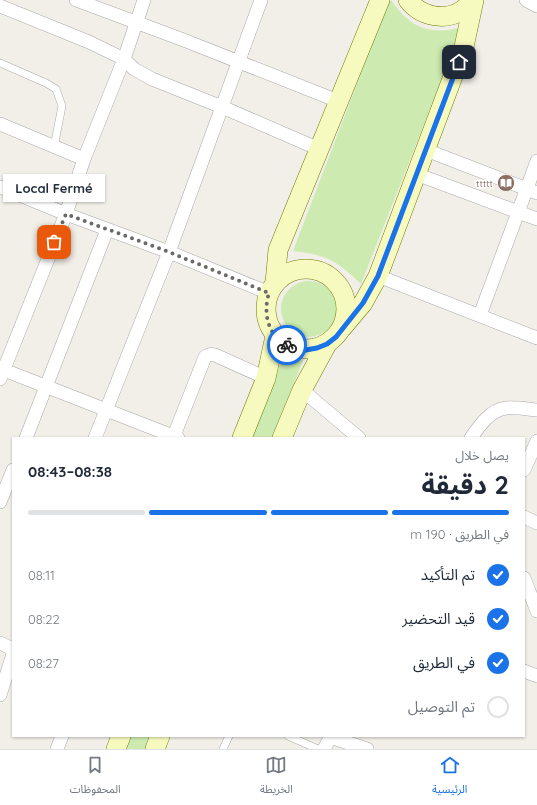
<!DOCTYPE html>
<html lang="ar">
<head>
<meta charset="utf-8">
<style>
  body { margin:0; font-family:Quicksand,"Noto Sans Arabic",sans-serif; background:#f6f6f7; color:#1f2937; direction:rtl; height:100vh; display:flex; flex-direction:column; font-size:15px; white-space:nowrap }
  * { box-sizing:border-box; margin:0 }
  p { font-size:13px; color:#747a83 }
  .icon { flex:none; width:22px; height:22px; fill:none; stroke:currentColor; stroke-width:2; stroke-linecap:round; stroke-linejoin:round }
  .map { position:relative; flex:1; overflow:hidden; direction:ltr }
  .side { position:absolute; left:12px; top:437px; width:513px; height:300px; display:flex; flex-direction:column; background:#fff; border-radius:0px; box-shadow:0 1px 3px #0004; direction:rtl }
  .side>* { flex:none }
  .pin { position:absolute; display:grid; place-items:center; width:34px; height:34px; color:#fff; margin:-17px; border-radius:8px; box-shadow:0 2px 6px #0006 }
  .courier { position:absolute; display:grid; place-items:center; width:40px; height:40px; margin:-20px; border:3px solid #1a73e8; border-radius:50%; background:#fff; color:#222; box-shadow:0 1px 5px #0007 }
  .bubble { position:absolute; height:28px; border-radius:0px; background:#fff; box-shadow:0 1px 3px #0004; font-size:13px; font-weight:700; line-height:28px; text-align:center; direction:rtl }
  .headline em { font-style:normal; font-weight:700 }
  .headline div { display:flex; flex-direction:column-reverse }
  .headline { display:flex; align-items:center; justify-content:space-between; height:68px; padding:0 16px }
  h1 { font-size:26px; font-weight:700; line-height:30px }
  .bar { display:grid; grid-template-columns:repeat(4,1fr); gap:6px 4px; align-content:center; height:48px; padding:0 16px }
  .bar i { height:5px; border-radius:3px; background:#e0e1e3 }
  .bar .on { background:#1a73e8 }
  .bar p { grid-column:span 4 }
  ol { padding:0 16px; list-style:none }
  li { display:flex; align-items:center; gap:12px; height:44px }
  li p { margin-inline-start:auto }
  li .icon { padding:4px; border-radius:50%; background:#1a73e8; color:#fff; stroke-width:4 }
  li:last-child { color:#747a83 }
  li i { width:22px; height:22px; border:2px solid #e0e1e3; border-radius:50% }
  .tabs { display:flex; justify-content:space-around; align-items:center; height:56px; border-top:1px solid #e0e1e3; background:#fff; font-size:11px; color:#747a83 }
  .tabs a { display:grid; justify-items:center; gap:2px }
  .tabs .on { color:#1a73e8 }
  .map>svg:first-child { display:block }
</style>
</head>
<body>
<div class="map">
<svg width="537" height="749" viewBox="0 0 537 749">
  <rect width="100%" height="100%" fill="#f2efe9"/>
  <path fill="#cdebb0" d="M389,0L392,1C409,27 429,35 459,28L461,30L361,284C336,260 327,255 293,251Z
    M281 309a28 28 0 1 1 56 0a28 28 0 1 1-56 0Z
    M284,355L293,359L303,360L273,438H252Z
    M131,736H154L148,749H126Z"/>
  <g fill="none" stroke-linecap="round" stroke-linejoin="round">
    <defs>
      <path id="lane" d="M0,63L46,83L56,89L62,106L54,147
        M288,736L318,749
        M223,749L229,736"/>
      <path id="street" d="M76,0L181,39L338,101
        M526,0L537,6
        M0,6L89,42L124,59L134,69L152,79L222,107L319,149
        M0,124L84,159
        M426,150L537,193
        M416,174L537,219
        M0,187L66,214L169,252L269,293
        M378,276L537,338
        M480,315L537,161
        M4,370L178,438
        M0,379L66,214L84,159L124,59L144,0
        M302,390L359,438
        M26,438L107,230
        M95,438L169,252L261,0
        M173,438L205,357C209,354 211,354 215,355L266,378
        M471,438C479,426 490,410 506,408C516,407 527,409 537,410
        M524,470L537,441
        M0,502L13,470
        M524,517L537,523
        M524,578L537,611
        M0,643L13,649
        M524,671L537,676
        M0,695L13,654
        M330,737L367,749
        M57,749L62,736
        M324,749L331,736"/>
      <path id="secondary" d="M408,0C421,17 446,22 464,9C467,6 470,3 473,0
        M266 309a40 40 0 1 1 80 0a40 40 0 1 1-80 0Z
        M275,283L278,250L380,0
        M342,328L363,303L378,276L464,47L474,0
        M242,438L266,378L275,336
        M282,438L302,390L327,344
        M116,749L121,736
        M155,749L160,736"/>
    </defs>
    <use href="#lane" stroke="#a9a9a9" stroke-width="8"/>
    <use href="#street" stroke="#a9a9a9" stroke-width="14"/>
    <use href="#secondary" stroke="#707d05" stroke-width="20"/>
    <use href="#lane" stroke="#fff" stroke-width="7"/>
    <use href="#street" stroke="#fff" stroke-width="13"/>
    <use href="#secondary" stroke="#f7fabf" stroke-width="19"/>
  </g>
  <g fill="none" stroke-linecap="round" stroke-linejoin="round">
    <path stroke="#6b6a68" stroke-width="4" stroke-dasharray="0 7.2" d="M54,242L66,214L169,252L269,293C263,312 267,335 287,345"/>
    <path stroke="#1a73e8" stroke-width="5" d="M287,345L294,348L306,350L317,348L327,344L336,337L363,303L378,276L459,62"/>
  </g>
  <defs>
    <symbol id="library-disc" viewBox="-11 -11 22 22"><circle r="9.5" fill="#8d6e63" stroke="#fff"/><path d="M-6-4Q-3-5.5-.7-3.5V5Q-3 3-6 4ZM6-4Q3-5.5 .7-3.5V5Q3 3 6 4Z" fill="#fff"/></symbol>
  </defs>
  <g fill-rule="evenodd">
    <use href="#library-disc" x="496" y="173" width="20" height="20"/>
  </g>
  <g text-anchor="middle" stroke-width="3" stroke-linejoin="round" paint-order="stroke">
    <g font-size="10" fill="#785e54" stroke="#fff" text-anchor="end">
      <text x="493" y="187">ttttt</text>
    </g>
  </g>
</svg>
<div class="pin" style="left:54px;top:242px;background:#ea580c"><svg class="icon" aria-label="bag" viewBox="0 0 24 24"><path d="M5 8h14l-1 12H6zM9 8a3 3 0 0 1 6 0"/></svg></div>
<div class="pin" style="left:459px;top:62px;background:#1f2937"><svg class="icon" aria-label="home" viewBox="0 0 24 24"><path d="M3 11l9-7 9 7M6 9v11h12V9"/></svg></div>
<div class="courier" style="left:287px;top:345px"><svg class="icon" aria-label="bike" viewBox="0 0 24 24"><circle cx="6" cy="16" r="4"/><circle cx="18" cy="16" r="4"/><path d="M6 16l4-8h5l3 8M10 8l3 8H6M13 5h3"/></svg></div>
<div class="bubble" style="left:3px;top:174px;width:102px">Local Fermé</div>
<section class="side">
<div class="headline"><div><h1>2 دقيقة</h1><p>يصل خلال</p></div><em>08:38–08:43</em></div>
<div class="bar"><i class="on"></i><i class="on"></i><i class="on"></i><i></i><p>في الطريق · 190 m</p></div>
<ol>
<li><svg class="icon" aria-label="check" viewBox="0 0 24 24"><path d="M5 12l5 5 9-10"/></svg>تم التأكيد<p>08:11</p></li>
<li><svg class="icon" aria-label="check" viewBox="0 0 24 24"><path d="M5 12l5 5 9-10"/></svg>قيد التحضير<p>08:22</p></li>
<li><svg class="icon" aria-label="check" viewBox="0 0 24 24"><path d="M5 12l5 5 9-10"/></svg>في الطريق<p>08:27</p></li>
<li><i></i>تم التوصيل</li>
</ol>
</section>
</div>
<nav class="tabs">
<a class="on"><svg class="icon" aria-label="home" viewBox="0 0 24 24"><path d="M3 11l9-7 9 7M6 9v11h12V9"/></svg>الرئيسية</a>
<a><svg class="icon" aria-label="map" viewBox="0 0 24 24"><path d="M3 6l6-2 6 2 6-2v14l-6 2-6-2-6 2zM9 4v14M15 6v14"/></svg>الخريطة</a>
<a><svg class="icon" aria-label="saved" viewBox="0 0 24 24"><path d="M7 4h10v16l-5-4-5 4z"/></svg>المحفوظات</a>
</nav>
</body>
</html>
